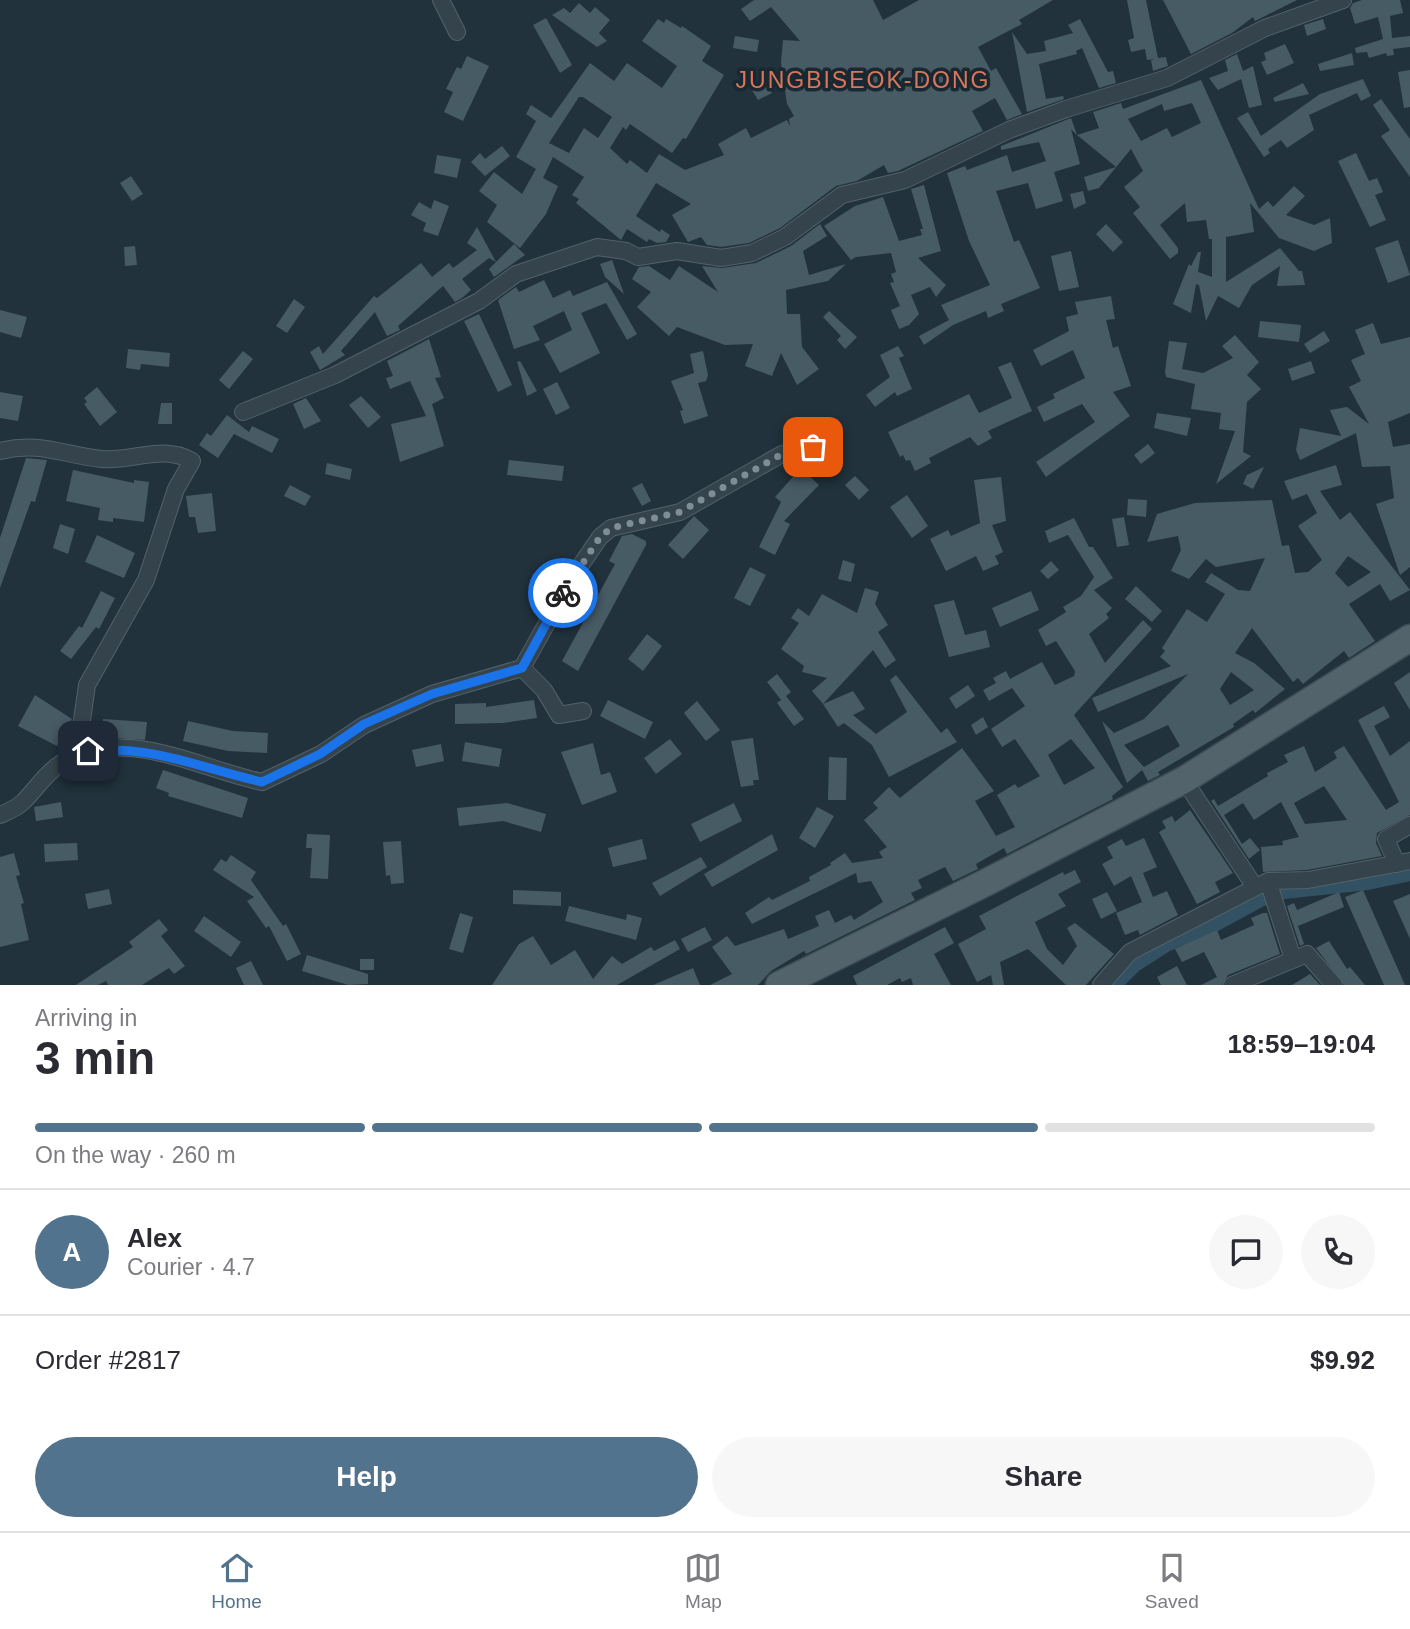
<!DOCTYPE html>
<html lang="en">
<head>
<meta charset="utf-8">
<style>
  body { margin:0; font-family:Arial,sans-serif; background:#f7f7f7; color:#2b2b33; height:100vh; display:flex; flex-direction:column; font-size:26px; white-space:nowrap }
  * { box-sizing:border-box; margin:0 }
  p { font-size:23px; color:#7c7c81 }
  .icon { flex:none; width:38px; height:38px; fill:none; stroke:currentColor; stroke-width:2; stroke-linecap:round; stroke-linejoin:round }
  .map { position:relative; height:985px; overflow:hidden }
  .panel { display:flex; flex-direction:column; background:#fff; flex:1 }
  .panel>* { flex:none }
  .pin { position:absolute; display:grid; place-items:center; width:60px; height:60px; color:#fff; margin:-30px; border-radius:14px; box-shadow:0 4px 10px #0006 }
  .courier { position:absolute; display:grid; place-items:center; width:70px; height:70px; margin:-35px; border:5px solid #1a73e8; border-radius:50%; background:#fff; color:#222; box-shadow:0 2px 9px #0007 }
  .headline em { font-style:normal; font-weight:700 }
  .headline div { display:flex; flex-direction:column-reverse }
  .headline { display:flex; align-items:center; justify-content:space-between; height:119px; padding:0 35px }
  h1 { font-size:46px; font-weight:700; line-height:52px }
  .bar { display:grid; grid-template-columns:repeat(4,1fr); gap:10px 7px; align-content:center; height:84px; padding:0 35px }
  .bar i { height:9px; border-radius:5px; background:#e1e1e2 }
  .bar .on { background:#52738d }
  .bar p { grid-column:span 4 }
  .line { display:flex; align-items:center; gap:18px; padding:0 35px; border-top:2px solid #e1e1e2 }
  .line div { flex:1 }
  .round { display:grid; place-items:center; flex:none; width:74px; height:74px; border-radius:37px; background:#f7f7f7 }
  .cta { display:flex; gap:14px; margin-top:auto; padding:14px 35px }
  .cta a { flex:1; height:80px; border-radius:42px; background:#52738d; color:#fff; font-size:28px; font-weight:700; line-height:80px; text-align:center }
  .cta a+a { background:#f7f7f7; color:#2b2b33 }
  .tabs { display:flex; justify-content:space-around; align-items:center; height:98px; border-top:2px solid #e1e1e2; background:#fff; font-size:19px; color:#7c7c81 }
  .tabs a { display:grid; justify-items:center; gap:4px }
  .tabs .on { color:#52738d }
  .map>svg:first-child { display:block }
</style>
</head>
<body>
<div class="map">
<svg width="1410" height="985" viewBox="0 0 1410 985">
  <rect width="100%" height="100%" fill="#21323c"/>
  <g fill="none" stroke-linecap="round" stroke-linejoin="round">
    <path stroke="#325162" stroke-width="14" d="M1115,985L1135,965L1166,945L1207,929L1266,897L1284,892L1368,883L1410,874"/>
  </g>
  <path fill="#475b65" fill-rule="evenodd" d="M754,0H873L883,20L919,0H1053L1019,20L1022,24L978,47L991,71L996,68L1022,114L1007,120L995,98L972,111L983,131L898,171L888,173L884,165L857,181L836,186L780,228L749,243L721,247L707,245L701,237L688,242L672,215L691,204L656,183L636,216L660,232L661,229L670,235L666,242L657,243L649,239L647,242L627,229L621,240L576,203L579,199L572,195L584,177L553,157L543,178L558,186L546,214L520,248L487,222L497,205L479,191L494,172L522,194L536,169L516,157L536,121L526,114L531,105L551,118L590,63L614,81L627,63L662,88L677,66L642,41L658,19L664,23L666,19L681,28L682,26L711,46L702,61L724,75L686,139L683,138L672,153L630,124L626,130L623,127L610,148L627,164L630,160L647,173L659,154L685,170L724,155L718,144L746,128L751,138L787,120L790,126L789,119L794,116L787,104L781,62L783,40L800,41L771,7L750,21L741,9ZM579,97H583L612,117L598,138L584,128L569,153L549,143Z
    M1127,0H1146L1158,58L1166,57L1168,66L1153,71L1151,60L1155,59L1147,60L1145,49L1131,52L1128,40L1134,38Z
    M1163,0H1297L1255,21L1253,17L1232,33L1191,54Z
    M1362,0H1400L1403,13L1390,16L1392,38L1410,36V47L1393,49L1394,55L1387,56L1386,53L1369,58L1367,52L1356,53L1355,48L1383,39L1378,17L1355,24L1350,8L1353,3Z
    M579,3L590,13L595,7L610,20L599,33L607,41L597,47L552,15L564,8L570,13Z
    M546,18L572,65L560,73L533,25Z
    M1080,19L1108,72L1113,71L1116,83L1099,88L1082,48L1076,51L1077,54L1039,64L1046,99L1063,96L1064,99L1027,112L1012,32L1027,54L1046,51L1044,41L1073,33L1068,25Z
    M1323,19L1326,29L1307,36L1304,25Z
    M735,36L759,40L757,52L733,48Z
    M1285,44L1294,63L1267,75L1261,62L1266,60L1264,53Z
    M1352,53L1354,65L1320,71L1318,64Z
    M1237,54L1243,71L1253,66L1262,105L1249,108L1241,79L1218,90L1209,78L1228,71L1225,60Z
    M467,56L489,66L463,121L444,112L453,92L446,89L457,67L461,69Z
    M1410,70V107L1404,108L1398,72Z
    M1363,79L1371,96L1361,101L1357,93L1309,115L1314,130L1287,148L1281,140L1268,149L1270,153L1264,157L1237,118L1248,112L1261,136L1320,94Z
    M1201,80L1259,209L1268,201L1273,207L1294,186L1305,196L1286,215L1314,225L1330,218L1332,243L1314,251L1279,238L1250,203L1254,232L1226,237V282L1280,248L1299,271H1302L1305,285L1277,286L1280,266L1252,285L1239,308L1218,296L1206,321L1199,285L1196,284L1191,313L1173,304L1189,264L1191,266L1198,252H1201L1198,272L1212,277V239H1209L1206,220L1187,222L1185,203L1160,225L1178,248V253L1170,259L1133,213L1140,207L1124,187L1143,171L1131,149L1099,188L1088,191L1084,177L1116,167L1077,135L1099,128L1093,112L1121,103L1123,109ZM1192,103L1201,123L1172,137L1167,128L1141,141L1128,119L1162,104L1164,111Z
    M766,82L772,93L758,100L752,90Z
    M1303,83L1309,94L1275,102L1273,98Z
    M1381,99L1410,139V177L1381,136L1390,130L1373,105Z
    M1071,118L1077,135L1071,129L1080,164L1054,172L1063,201L1036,209L1028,183L996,191L1014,242L1019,240L1040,288L1001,304L1004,311L988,318L986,311L953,325L924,345L919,336L949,320L941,305L990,285L969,241L947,173L965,166L967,170L1007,155L1012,172L1046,161L1039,142L1001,150V146Z
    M502,146L510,156L485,176L471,162L480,153L485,159Z
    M1356,153L1369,181L1377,178L1383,192L1375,195L1386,220L1370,227L1338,161Z
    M437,155L461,159L457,178L434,173Z
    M131,176L143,194L132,201L120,183Z
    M924,185L941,251L918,258L946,285L936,297L930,287L911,295L919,314L909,325L899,329L891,310L900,306L890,283L894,282L891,274L896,272L891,253L856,257L851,260L824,226L855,206L883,197L899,241L922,235L920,229H923L911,189Z
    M1083,191L1086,203L1074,209L1070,194Z
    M434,200L449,206L438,236L423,231L426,223L411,215L419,202L431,209Z
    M820,224L827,236L803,251L809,275L846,264L828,281L786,290L787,314H800L802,347L819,369L797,385L781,353L772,376L745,366L753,344L725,345L677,327L669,336L637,307L651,292L632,279L639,267L649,266L670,280L679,266L718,292L702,266L722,268L756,263L791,246Z
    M1106,224L1123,242L1113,252L1096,234Z
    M477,227L496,262L514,244L525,255L494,277L489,269L496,262L489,258L462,279L471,290L462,298L455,302L443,286L398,326L400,330L387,336L375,312L341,351L345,355L320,370L310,352L319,346L323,354L374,296L377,298L421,263L432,277L449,263L453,268L477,250L467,243Z
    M1398,240L1410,275L1388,283L1375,248Z
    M135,246L137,265L125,266L124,247Z
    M1071,251L1079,287L1059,291L1051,256Z
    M612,260L624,294L605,277L600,264Z
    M544,280L553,298L570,290L573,296L607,282L637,334L627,340L606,303L581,313L600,353L560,373L544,344L572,330L564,311L533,326L540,340L514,349L498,300L516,287L519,292Z
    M1111,296L1115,319L1106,320L1113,348L1118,346L1131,386L1113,392L1130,416L1046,477L1036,462L1095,422L1082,404L1044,422L1037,407L1055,398L1053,394L1085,378L1073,350L1041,366L1033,350L1069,331L1066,317L1078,314L1075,302Z
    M294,299L305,307L287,333L276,326Z
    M0,310L27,317L21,338L0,332Z
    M829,311L857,337L845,349L837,340L841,336L823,317Z
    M479,314L512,385L498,392L464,321Z
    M1260,321L1301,325L1299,342L1258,337Z
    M1373,323L1381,344L1410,337V413L1388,422L1393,447L1410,444V567L1400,575L1376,504L1394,498L1390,466L1362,467L1356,433L1300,460L1296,450L1300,428L1341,436L1330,410L1347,407L1369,424L1349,387L1361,381L1351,360L1365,354L1355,330Z
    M1324,331L1330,341L1310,353L1304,344Z
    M1235,335L1259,362L1247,375L1261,389L1247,402L1243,452L1251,456L1216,484L1235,431L1219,429L1221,413L1191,409L1195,384L1166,377L1165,371L1169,341L1187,343L1182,369L1203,373L1233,358L1222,346Z
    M429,339L441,377L435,378L444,398L432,404L444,446L400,462L391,424L426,416L410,381L390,389L386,378L393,376L387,361Z
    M898,346L904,356L899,358L912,389L897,396L895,392L875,407L866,395L890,377L880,355Z
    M128,349L170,353L169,367L141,364L140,370L126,368Z
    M243,351L253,359L229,389L219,380Z
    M703,351L708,375L706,381L698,383L708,416L684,424L680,411L683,410L671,381L694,373L690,354Z
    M520,361L537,391L527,396L517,362Z
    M1311,361L1315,373L1292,381L1288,369Z
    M1011,362L1032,411L988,431L992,438L978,446L970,437L929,458L931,463L915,471L910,460L906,461L903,455L900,457L888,432L969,394L979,413L1012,398L998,367Z
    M557,382L570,408L556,415L543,389Z
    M97,387L117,412L100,426L84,404L87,402L84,398Z
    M0,392L23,396L18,421L0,418Z
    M361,396L381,417L368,428L349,405Z
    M306,398L321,421L304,429L293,404Z
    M161,403H172V424H158Z
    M1157,413L1191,418L1187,436L1154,428Z
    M227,415L249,432L252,426L279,439L272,453L234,434L218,458L199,445L207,433L211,436Z
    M1148,444L1155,453L1141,464L1134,455Z
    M26,458L47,460L35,502L31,501L0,588V538Z
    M509,460L564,466L562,481L507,475Z
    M327,463L352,469L350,480L325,474Z
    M1336,465L1342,485L1320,491L1340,520L1350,512L1410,590L1390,601L1380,584L1349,604L1375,641L1349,658L1344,651L1303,684L1298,678L1293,682L1252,628L1235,653L1254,663L1285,689L1255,713L1253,710L1233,724L1234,727L1158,772L1160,775L1148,781L1142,770L1127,783L1102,721L1114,733L1144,719L1188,674L1098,712L1092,698L1171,666L1160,657L1165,651L1162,648L1187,609L1207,622L1225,594L1205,582L1211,573L1238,590L1250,591L1265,558L1216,567L1206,559L1189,579L1171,571L1181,550L1178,536L1147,542L1157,514L1195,503L1272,500L1282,546L1289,545L1295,573L1308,572L1322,560L1298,526L1317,513L1307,494L1292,500L1284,481ZM1348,556L1371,572L1348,587L1335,573ZM1231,672L1254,690L1230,705L1220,689ZM1168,725L1180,746L1144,767L1124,745Z
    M1264,467L1253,489L1243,484L1247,475Z
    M801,468L819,485L784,521L790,524L775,555L759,547L781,502L775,497Z
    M73,470L134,483V480L149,482L144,522L113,518V522L98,520L100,508L66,501Z
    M855,476L869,490L859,500L845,485Z
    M1001,477L1006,521L992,525L1003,552L995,556L999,564L983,571L976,556L946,571L930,539L948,530L951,536L980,523L974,480Z
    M642,483L651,501L642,506L632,488Z
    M290,485L311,496L305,506L284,496Z
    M212,493L216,531L198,533L195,517H189L186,496Z
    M907,495L928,526L912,538L890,507Z
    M1128,499L1147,500L1146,517L1127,515Z
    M694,516L709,530L683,559L668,545Z
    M1124,517L1129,545L1117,547L1112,519Z
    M1074,518L1089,547H1093L1113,578L1094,590L1112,608L1106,614L1109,618L1089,634L1105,663L1143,620L1152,629L1074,715L1123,787L1112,796L1113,799L1007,854L1004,848L976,864L978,869L953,881L945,867L918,880L922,888L911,893L915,900L806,954L804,951L771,971L758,985H710L732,974L712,947L727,936L735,946L784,929L788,939L819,926L815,916L829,910L835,923L851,915L854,920L883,902L871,881L858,883L856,873L752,924L745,913L769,897L772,900L810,881L809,877L831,865L830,863L845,853L852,863L883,858L879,852L887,847L864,820L878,808L873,803L889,787L900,798L962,748L994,791L975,801L996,836L1015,827L997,795L1015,784L1018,788L1040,776L1015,739L1002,747L991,729L1025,706L1012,688L989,701L983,690L996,683L993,678L1006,671L1010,679L1042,662L1055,685L1074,676L1075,671L1056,641L1046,646L1038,630L1066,612L1063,607L1081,596L1094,577L1068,535L1049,543L1045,531ZM1071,739L1095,768L1064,785L1048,755Z
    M60,524L75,529L68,554L53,548Z
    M632,534L646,541V545L578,671L562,661L615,564L609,561L622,536Z
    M97,535L135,553L124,578L85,562Z
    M843,560L855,564L851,582L838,579Z
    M1051,561L1059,570L1048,579L1040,571Z
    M750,567L766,575L750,606L734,598Z
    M1136,586L1162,611L1152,622L1125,599Z
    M865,588L879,592L875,604L888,625L878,632L896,660L885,668L873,650L823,704L812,691L827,678L802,672L804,666L781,649L799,623L791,618L798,608L809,616L822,594L857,613Z
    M101,591L115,598L99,629L96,627L71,659L60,651L79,626L82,628Z
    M1031,591L1039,610L1000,627L992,608Z
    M954,600L965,635L986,630L990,647L949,657L934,605Z
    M647,634L662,646L643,671L628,659Z
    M1410,672V710L1394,683Z
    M777,674L791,692L786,696L804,719L794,726L777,703L781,700L767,682Z
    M896,675L941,733L947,728L957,742L889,777L872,745L844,723L838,727L823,704L853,691L865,709L853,715L876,734L907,712L890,680Z
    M968,685L975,696L956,709L949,698Z
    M35,695L72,719L57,746L18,726Z
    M534,700L537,718L503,723L455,724V704L486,703V707Z
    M608,700L653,722L645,739L600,716Z
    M697,701L720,730L706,741L684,713Z
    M1384,706L1390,717L1374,726L1390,756L1410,741V815L1377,833L1376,843L1382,856L1307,870L1263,872L1261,847L1283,845L1282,841L1299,837L1281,802L1254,820L1243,803L1224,815L1242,844L1250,838L1260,850L1249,859L1211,801L1214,799L1218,806L1268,776L1267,773L1288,762L1284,755L1304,746L1315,772L1337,758L1334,752L1344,746L1386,810L1399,802L1358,720ZM1324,786L1347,820L1305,824L1294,803Z
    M983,717L988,727L976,735L971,725Z
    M103,719L147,722L145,740L102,737Z
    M188,721L233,731L268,733L267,753L228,751L183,741Z
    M753,738L759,780H753L754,785L741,787L731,741Z
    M670,739L682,754L656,774L644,758Z
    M465,742L502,749L499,767L462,761Z
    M593,743L601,775L610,772L617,792L582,805L561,752Z
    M441,744L444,761L416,767L412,750Z
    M829,757L847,758L846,800H828Z
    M163,770L248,798L242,818L168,796L169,793L156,788Z
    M61,802L63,817L36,821L34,807Z
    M507,803L546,814L541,832L503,821L459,826L457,808Z
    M734,803L742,821L700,842L691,824Z
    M817,807L834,816L815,848L799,838Z
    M1190,810L1233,873L1215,882L1220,892L1197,904L1159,832L1166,828L1162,821L1172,816L1175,822Z
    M307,834L330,835L328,879L310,878L312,848H306Z
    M772,834L778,850L712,887L704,874Z
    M1144,838L1157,867L1143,873L1153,897L1167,891L1178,915L1140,935L1138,930L1125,935L1116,913L1142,902L1131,876L1114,886L1102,864L1113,858L1107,847L1122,839L1126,846Z
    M642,839L647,859L613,867L608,848Z
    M401,841L404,883L391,884L390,875L386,876L383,842Z
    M77,843L78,860L45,862L44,844Z
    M14,853L20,875L16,876L24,903L21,904L29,940L0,947V857Z
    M231,855L256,872L251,880L283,926L286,924L301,954L287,961L269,926L266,928L247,901L254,897L213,870L221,859L226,862Z
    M701,857L707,867L660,896L652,883Z
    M1075,870L1081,882L1058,894L1066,906L1035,922L1047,949L1063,965L1077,946L1067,928L1075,923L1114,954L1086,985H1066L1028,949L1000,962L1004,985H993L991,975L977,982L958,944L986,929L979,916L1063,872L1064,875Z
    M109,889L112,904L88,909L85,894Z
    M513,890L561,892V906L513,904Z
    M1363,890L1405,985H1384L1345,897Z
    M1107,892L1117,911L1101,919L1092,899Z
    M1339,892L1344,907L1298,926L1304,944L1300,946L1287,906L1294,903L1297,910Z
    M1410,894V939L1393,901Z
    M569,906L626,920L627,914L642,918L636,940L565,921Z
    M460,913L473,917L463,953L449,949Z
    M1263,913H1267L1280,954L1228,975L1222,985H1201L1217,977L1204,952L1182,962L1175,949L1217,930L1221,940L1254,925L1251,918Z
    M204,916L241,942L231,957L194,931Z
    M159,919L168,930L161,936L185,966L174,974L169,968L142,985H108L106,981L98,985H76L133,947L129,942Z
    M705,927L712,940L688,952L681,939Z
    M945,927L954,943L934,954L951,985H913L911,978L902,982L900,978L887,985H857L853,976Z
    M533,936L551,965L575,950L593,979L612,956L622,964L651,947L654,951L675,940L680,949L617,985H492L519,944Z
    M1329,941L1347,969L1350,967L1365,985H1344L1316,948Z
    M307,955L368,974V984L348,985L302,971Z
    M360,959H374V970H360Z
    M251,961L263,985H244L236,968Z
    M1177,966L1187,985H1161L1157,977Z
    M693,968L700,985H653Z
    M1310,974L1320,985H1292Z"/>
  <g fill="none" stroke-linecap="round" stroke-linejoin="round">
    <defs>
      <path id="minor" d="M441,0L457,32
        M243,412L335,375L479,301L516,274L597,247L626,251L638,257L677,251L721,258L752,253L785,237L842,195L905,180L1009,130L1066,109L1167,78L1265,28L1343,0
        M0,451C40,441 63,455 102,459C132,462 163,444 192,461L176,489L146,580L87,685L77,755
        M522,668L544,690L559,715L583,711
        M1184,780L1255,887
        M0,815C7,812 17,808 23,802C36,789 45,774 60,764C121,723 199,769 262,782L321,754L364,725L432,694L522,668L572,578L600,537L611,528L680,512L782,454L813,447
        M1397,864L1386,839L1410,825
        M1268,881L1293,959
        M1101,985L1130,952L1268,881L1308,880L1410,861
        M1232,985L1307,954L1334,985"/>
      <path id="primary" d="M779,985L987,882L1184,780L1410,638"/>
    </defs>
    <use href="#minor" stroke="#53626a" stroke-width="18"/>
    <use href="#primary" stroke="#3e4d55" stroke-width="29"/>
    <use href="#minor" stroke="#35444c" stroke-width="16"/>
    <use href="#primary" stroke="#53636c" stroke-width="26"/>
  </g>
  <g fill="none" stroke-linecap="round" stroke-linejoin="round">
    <path stroke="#7e8e97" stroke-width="7" stroke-dasharray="0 12.6" d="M563,593L600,537L611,528L680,512L782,454L813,447"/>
    <path stroke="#1a73e8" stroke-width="9" d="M88,751C153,745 200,768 262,782L320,754L364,724L432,694L522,668L563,593"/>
  </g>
  <g text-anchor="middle" stroke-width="7" stroke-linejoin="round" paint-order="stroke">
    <g font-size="23" letter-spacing="2" fill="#d9765b" stroke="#1a2931">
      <text x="863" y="88">JUNGBISEOK-DONG</text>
    </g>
  </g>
</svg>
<div class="pin" style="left:813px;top:447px;background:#ea580c"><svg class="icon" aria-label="bag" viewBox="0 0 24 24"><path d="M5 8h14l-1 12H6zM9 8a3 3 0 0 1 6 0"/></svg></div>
<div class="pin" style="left:88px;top:751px;background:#1f2937"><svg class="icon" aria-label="home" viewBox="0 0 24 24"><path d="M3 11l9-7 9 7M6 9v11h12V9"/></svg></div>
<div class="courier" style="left:563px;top:593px"><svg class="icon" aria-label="bike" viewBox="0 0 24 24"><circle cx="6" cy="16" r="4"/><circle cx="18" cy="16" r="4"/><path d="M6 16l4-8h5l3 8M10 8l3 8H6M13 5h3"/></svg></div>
</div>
<section class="panel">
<div class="headline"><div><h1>3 min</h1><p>Arriving in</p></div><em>18:59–19:04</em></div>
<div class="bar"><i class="on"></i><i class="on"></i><i class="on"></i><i></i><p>On the way · 260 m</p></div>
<div class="line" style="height:126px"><b class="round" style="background:#52738d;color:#fff">A</b><div><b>Alex</b><p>Courier · 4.7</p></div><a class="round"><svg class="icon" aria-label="chat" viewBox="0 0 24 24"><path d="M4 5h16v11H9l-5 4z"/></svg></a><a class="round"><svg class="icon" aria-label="phone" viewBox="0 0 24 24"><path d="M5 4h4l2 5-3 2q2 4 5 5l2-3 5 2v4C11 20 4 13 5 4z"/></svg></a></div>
<div class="line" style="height:91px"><div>Order #2817</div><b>$9.92</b></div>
<div class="cta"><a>Help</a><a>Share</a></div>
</section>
<nav class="tabs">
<a class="on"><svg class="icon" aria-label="home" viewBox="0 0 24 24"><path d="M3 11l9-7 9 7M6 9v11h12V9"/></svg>Home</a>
<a><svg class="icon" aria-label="map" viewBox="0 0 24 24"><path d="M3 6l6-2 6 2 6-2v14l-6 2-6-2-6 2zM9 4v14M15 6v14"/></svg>Map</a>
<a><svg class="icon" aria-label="saved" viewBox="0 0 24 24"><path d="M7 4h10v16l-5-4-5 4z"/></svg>Saved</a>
</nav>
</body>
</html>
